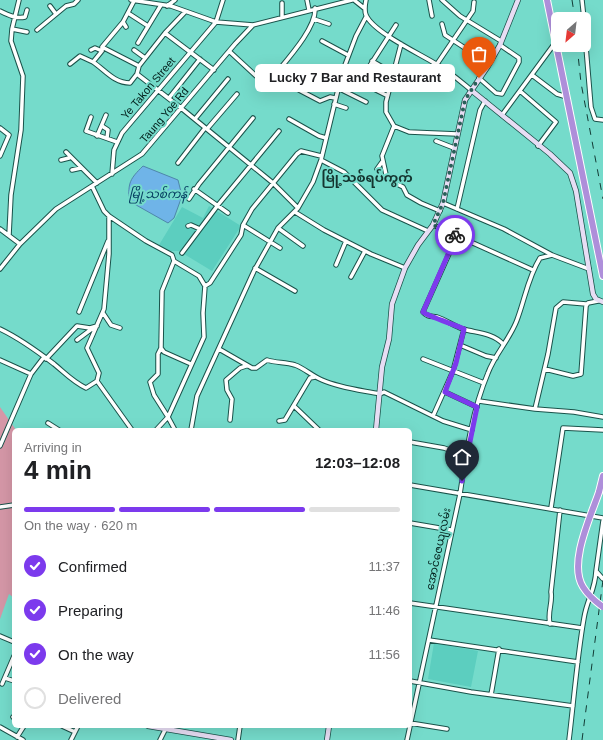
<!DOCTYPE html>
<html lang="en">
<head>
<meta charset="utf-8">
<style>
  body { margin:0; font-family:Arial,"Noto Sans Myanmar",sans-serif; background:#f6f6f6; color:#202124; height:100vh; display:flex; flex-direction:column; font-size:15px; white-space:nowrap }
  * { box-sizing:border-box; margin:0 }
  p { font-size:13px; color:#757577 }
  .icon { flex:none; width:22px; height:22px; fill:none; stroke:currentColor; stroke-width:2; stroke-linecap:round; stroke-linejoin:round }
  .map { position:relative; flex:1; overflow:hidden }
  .sheet { position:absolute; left:12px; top:428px; width:400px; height:300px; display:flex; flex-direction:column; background:#fff; border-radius:6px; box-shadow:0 4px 16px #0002 }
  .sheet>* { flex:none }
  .needle { width:26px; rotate:208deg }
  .controls { position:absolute; left:551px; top:12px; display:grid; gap:8px }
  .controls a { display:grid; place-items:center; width:40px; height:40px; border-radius:6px; background:#fff; box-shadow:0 4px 16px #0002; font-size:20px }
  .pin { position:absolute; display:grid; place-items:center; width:34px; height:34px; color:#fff; margin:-41px -17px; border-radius:50% 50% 50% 0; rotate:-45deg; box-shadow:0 0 4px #0007 }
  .pin .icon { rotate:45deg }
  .courier { position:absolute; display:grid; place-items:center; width:40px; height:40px; margin:-20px; border:3px solid #7c3aed; border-radius:50%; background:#fff; color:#222; box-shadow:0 1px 5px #0007 }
  .bubble { position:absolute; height:28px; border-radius:6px; background:#fff; box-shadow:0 4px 16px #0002; font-size:13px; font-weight:700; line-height:28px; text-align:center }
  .head em { font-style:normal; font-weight:700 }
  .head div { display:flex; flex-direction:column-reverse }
  .head { display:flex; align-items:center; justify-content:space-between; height:68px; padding:0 12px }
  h1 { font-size:26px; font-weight:700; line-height:30px }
  .bar { display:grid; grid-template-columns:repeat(4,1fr); gap:6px 4px; align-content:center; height:48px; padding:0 12px }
  .bar i { height:5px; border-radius:3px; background:#e0e0e0 }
  .bar .current { background:#7c3aed }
  .bar p { grid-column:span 4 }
  ol { padding:0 12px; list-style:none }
  li { display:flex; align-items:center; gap:12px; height:44px }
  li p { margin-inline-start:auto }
  li .icon { padding:4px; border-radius:50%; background:#7c3aed; color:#fff; stroke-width:4 }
  li:last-child { color:#757577 }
  li i { width:22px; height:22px; border:2px solid #e0e0e0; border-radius:50% }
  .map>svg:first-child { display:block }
</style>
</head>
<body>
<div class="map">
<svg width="603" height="740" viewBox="0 0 603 740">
  <rect width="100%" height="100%" fill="#75dbcb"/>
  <path fill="#5ccebf" d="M209,206L241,226L212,271L179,251H168L159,245L182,207L203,218Z
    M434,643L478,651L471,687L428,679Z"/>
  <path fill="#d597a7" d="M0,407L16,430H14V598L9,594L0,619Z"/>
  <path fill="#6fb4e8" stroke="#4e87aa" d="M143,166L178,180L182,196L174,218L168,223L129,201C128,182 130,179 143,166Z"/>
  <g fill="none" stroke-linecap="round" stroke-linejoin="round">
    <defs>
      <path id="street" d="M131,0L171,6L216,22L253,25
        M307,0L309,10
        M354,0L364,8
        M366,0C365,5 364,10 366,15C373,32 420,54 436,64C449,71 460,81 471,90
        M429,0L432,16
        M442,0L460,16L501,41
        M582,0L584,19
        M282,3V17
        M50,6L56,14
        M167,6L175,0
        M0,11C8,15 16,19 25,17L27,10
        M128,13L148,26
        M314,19L329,24
        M123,22L126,27
        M584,23L591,107L595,119L603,120
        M442,24L445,35L474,54
        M12,29L27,32
        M37,30L66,6L74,4L78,0
        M165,33L214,70
        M322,41L348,55
        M138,43L161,5
        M401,44L386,102V112L394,126L382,156L387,179L403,187L407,195L421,203L440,211
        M102,47L139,66L165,33L185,12
        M91,50L95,48L102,51
        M134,50L145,58
        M229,51L256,76L269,82C282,65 317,29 315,8
        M372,61L384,68
        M93,62C105,70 114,83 130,83L137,74L139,66
        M70,64L80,56L93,62L102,51V47L123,22L134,1
        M437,64L473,11L474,2
        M312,67L329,76L340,80
        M277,71L292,75
        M342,73L386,95
        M137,74L181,108L273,183L298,208
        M532,75L557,94L567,97
        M479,78L496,93L502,94L519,62V58L500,45
        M360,81L396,25
        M338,88L366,102
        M299,90L320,101L330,97L335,98
        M520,91L556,122L538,146
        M169,98L200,59
        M334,104L346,108
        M502,115L555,43
        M91,117L86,131L117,142
        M195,119L228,79
        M289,119L319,136L326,138
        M102,126L108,130L107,138
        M394,126L409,132L457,134
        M0,128L9,135L0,156
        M207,129L237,94
        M97,136L106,115
        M436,141L454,148
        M66,152L97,183
        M61,160L69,158
        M321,160L344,172L382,210L428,231
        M178,163L205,128
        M377,169L382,162
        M72,170L81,168
        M112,174L114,150L122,133L216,22L223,0
        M92,186L104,211L109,216L146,241L172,255L174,261L199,276L205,286L203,313L204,337L168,417L175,430
        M194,189L228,213
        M189,199L199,184L253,118
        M443,203L504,229L552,255
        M457,209L480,110L485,101
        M295,212L324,230L371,254L405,268
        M109,216V254L104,309L87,348L99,373L97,381L132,430
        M243,225L280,248
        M433,225L533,270
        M188,226L191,225L200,229
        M278,228L303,246
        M0,229L20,244
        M9,235L11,195L21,130L23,76L11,41L12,29L19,0
        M457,236L423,312C427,317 431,316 437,317C446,320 454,326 463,329C477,333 493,333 503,344
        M182,253L218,205L279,131
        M174,261L162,291L161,348L164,352L191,364
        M336,265L346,241
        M255,268L295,291
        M0,269L20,244L56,209L142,154L235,44L253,25L352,0
        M351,277L365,251
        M205,286L210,283L241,235L243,225L252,209L297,154L301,151L321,156
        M79,312L108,241
        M103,313L111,325L120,328
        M0,329C19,338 37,351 54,364C65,373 73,382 86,388L97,381
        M77,340L93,328
        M460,345L486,356L496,358
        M219,349L252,368H256L267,360C276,363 285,362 295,365C304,368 312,376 322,380C340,388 360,390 380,394L384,392L443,421L472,430
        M46,359L77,326L90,328L97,326
        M423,359L484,383
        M0,360L31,374L44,357
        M545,369L573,376L581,374L586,306L588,303L598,301
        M445,392L477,407
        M479,401L535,409L574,412L603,417
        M294,406L319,430
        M535,409L548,354L556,308L563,302L586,304
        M433,416L453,371L464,329
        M230,420L232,399L227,390L226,380L240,368L246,366
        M279,421L285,420L310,378L315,377
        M48,423L59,430
        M156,430L168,417L154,395L150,382L158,374V354L161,348
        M191,430L197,396L254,271L278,228L298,208L313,182L321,160L342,73L356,36L366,17
        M410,442L444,448L466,456
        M0,446L31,374
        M410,485L603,518
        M0,507L14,505
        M551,508L563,428L603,430
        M603,521L596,571L603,579
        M410,523L451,530
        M410,603L582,628
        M550,624C547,612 553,603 551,592L560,510
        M0,636L14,642
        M429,640L578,662
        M5,678L14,681
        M410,681L471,692L573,706
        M2,684L14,656
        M491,695L499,649
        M13,717L14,718
        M410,723L447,729
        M62,726L75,732
        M0,727L23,740
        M17,737L24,726
        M71,740L78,726
        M160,740L165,730
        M238,740L240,726
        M407,740L460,494C466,454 472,411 488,373C495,354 510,339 517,320C525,299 528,277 540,258L552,255L589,269
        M569,740C574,699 577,658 584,618C587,599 595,591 596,571"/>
      <path id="secondary" d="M471,90L550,154L570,173L576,191L593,294L596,299L603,302
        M376,430L382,367L389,339L392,304L405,268L418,245L433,225L443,203L465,100L488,66L500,45L518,0
        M148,726L231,740
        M327,740L329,726"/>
      <path id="highway" d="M547,0L603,276
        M599,492L603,476"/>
    </defs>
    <use href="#street" stroke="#1a524a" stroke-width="5.5"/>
    <use href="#secondary" stroke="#1a524a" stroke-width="6"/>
    <use href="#highway" stroke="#fff" stroke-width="8"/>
    <use href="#street" stroke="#fff" stroke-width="3.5"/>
    <use href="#secondary" stroke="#e7ddf4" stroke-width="4.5"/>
    <use href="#highway" stroke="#ae8fda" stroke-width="6"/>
    <path stroke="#123b35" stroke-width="1" stroke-dasharray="7 7" stroke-linecap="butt" d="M572,0L575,19
      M577,45L581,83L603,199
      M582,740L603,580"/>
    <defs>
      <path id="highway-bridge" d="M599,492C591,516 568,563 583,587C588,595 596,602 603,607"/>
    </defs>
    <use href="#highway-bridge" stroke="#fff" stroke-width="8" stroke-linecap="butt"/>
    <use href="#highway-bridge" stroke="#ae8fda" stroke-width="6"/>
  </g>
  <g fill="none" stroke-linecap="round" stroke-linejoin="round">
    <path stroke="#296058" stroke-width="4" stroke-dasharray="0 7.2" d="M455,235L433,225L443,203L465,100L479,78"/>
    <path stroke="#7c3aed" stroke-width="5" d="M455,235L456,236L423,312C427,316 456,325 464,329L456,363L445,392L477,407L462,481"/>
  </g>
  <g text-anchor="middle" stroke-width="4" stroke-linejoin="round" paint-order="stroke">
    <g font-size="11" fill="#001e1a" stroke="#75dbcb">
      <text transform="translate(148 88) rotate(-50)" y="4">Ye Takon Street</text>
      <text transform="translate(164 115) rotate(-50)" y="4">Taung Yoe Rd</text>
      <text transform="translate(438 549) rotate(-78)" y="4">အောင်ဇေယျလမ်း</text>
    </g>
    <g font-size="12" font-style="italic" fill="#073f62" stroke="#75dbcb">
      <text x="158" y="198">မြို့သစ်ကန်</text>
    </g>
    <g font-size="13" font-weight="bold" fill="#143530" stroke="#75dbcb">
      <text x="367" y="182">မြို့သစ်ရပ်ကွက်</text>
    </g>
  </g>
</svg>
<div class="controls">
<a><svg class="needle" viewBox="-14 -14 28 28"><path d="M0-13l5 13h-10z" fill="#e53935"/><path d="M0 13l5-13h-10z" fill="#757577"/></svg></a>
</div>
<div class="pin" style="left:479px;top:78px;background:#ea580c"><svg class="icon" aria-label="bag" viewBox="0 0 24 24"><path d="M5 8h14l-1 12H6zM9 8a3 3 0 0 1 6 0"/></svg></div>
<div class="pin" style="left:462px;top:481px;background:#1f2937"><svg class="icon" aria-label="home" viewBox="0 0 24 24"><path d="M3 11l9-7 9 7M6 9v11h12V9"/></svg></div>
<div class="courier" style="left:455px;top:235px"><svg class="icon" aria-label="bike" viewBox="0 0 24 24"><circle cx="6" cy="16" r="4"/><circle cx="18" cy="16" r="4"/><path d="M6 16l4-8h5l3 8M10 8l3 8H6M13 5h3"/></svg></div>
<div class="bubble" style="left:255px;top:64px;width:200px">Lucky 7 Bar and Restaurant</div>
<section class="sheet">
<div class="head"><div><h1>4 min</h1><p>Arriving in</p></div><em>12:03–12:08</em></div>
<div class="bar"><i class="current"></i><i class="current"></i><i class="current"></i><i></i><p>On the way · 620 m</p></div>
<ol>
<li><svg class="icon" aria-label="check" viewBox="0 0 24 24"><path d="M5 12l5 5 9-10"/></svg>Confirmed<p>11:37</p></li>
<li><svg class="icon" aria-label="check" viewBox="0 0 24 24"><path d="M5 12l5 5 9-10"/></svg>Preparing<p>11:46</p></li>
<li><svg class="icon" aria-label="check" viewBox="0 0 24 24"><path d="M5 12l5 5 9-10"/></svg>On the way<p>11:56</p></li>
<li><i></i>Delivered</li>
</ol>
</section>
</div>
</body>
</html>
